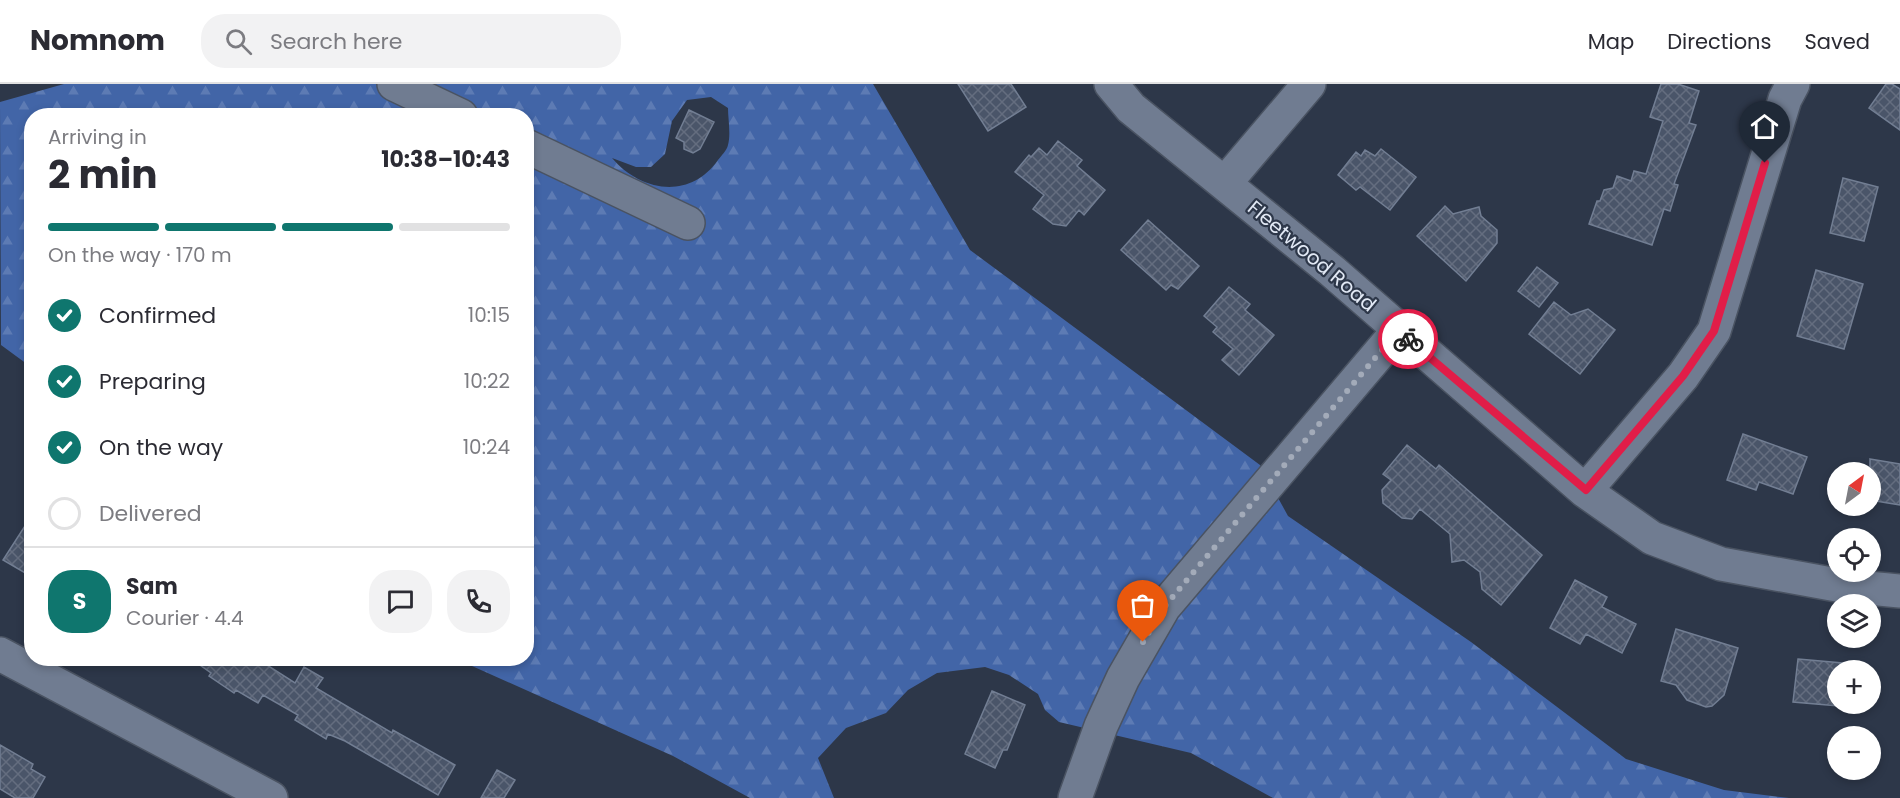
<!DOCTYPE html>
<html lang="en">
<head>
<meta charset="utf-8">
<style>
  body { margin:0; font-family:Poppins,sans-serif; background:#f2f2f3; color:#2b2b33; height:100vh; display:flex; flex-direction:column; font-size:22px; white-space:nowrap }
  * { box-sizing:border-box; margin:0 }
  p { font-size:20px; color:#7c7c81 }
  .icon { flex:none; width:33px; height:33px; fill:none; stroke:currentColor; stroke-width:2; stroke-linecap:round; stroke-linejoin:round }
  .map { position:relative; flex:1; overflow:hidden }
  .details { position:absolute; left:24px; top:24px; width:510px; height:558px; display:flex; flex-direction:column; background:#fff; border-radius:24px; box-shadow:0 3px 9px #0003 }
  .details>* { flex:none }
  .needle { width:39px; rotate:32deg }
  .controls { position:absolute; left:1827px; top:378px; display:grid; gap:12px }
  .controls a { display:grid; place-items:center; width:54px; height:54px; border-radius:50%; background:#fff; box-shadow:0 3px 9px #0003; font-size:30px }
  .pin { position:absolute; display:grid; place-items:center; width:51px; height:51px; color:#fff; margin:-62px -26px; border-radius:50% 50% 50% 0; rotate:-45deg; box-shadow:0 0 6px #0007 }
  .pin .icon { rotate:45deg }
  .courier { position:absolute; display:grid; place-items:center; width:60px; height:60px; margin:-30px; border:4px solid #e11d48; border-radius:50%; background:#fff; color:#222; box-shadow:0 2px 8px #0007 }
  .head em { font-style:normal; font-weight:700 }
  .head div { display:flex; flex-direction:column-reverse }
  .head { display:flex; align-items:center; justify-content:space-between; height:102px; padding:0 24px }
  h1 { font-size:39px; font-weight:700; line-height:45px }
  .bar { display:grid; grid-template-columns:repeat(4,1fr); gap:9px 6px; align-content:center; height:72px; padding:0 24px }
  .bar i { height:8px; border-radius:4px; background:#e1e1e2 }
  .bar .on { background:#0f766e }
  .bar p { grid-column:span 4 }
  .line { display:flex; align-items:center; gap:15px; padding:0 24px; border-top:2px solid #e1e1e2 }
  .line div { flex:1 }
  .round { display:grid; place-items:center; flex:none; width:63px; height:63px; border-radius:24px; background:#f2f2f3 }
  ol { padding:0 24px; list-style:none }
  li { display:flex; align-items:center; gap:18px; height:66px }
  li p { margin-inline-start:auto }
  li .icon { padding:6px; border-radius:50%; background:#0f766e; color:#fff; stroke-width:4 }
  li:last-child { color:#7c7c81 }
  li i { width:33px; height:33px; border:3px solid #e1e1e2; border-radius:50% }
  header { display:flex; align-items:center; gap:36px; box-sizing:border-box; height:84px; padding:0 30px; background:#fff; border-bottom:2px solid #e1e1e2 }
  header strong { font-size:28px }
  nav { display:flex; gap:33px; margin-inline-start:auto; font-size:21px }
  .search { width:420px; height:54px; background:#f2f2f3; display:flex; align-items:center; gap:15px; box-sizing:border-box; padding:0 21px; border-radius:24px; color:#7c7c81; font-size:22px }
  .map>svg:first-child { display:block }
</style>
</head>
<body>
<header>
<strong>Nomnom</strong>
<div class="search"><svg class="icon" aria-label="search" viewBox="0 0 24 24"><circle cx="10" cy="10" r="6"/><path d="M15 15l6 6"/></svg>Search here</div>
<nav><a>Map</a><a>Directions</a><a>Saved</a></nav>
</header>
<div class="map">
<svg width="1900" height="714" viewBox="0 0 1900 714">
  <defs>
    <pattern id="forest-firs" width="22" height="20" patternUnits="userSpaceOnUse" patternTransform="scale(1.5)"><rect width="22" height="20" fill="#4265a7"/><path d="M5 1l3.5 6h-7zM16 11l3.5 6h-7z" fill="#5d7bb4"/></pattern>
    <pattern id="building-cross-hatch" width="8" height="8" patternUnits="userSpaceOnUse" patternTransform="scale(1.5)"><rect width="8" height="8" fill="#4a5569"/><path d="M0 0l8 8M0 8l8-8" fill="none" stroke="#646d7f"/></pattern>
  </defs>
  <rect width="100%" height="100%" fill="#2d3749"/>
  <path fill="url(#forest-firs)" fill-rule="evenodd" d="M64,0H403L420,31L32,32L31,283L1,261L0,18Z
    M422,0H873L970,166L1260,381L1288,432L1471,558L1626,675L1724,706L1789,714H1273L1191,669L1059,638L1045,626L1038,610L1009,591L985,583L937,589L908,606L886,629L846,644L818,674L834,714H750L673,672L472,582L463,575L526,574V32L467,31ZM711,13L728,24C728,35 731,50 728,61C727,66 721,72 718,76C690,116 641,108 612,74L636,83H651L665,70L672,37L687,16Z"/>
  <path fill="url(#building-cross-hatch)" stroke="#727e93" stroke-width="1.5" d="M958,0H1011L1026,23L988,47Z
    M1661,0H1678L1699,7L1689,39L1696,41L1674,100L1678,101L1670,127L1664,125L1652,161L1589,140L1597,117H1600L1604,106L1613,104L1617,92L1631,97L1634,87L1646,90L1663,37L1650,33Z
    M1886,0H1892L1900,5V46L1869,24Z
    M689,26L714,38L700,65L693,69L684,65V58L676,54Z
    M1058,57L1082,76L1077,82L1105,106L1084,131L1079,126L1066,142L1053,140L1033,125L1044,111L1015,88L1029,71L1031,73L1039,64L1047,71Z
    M1381,65L1416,93L1390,126L1360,103L1356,106L1338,91L1356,68L1361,72L1365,66L1375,72Z
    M1843,94L1878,103L1864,157L1830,149Z
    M1445,122L1453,130L1479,123L1481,132L1497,146V159L1466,197L1417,152Z
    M1148,136L1199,182L1178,205L1171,201L1166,206L1121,166Z
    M1537,183L1558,199L1539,223L1518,207Z
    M1816,186L1863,200L1844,265L1797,252Z
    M1229,203L1250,220L1245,226L1274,251L1239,291L1222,276L1233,265L1213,248L1217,243L1204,232Z
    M1554,218L1571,231L1588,225L1615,246L1580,290L1529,250Z
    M1743,350L1807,373L1793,410L1759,398L1756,406L1727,396Z
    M1407,361L1436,385L1439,381L1542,471L1501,521L1482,505L1480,488L1464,476L1452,478L1450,450L1420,425L1412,435L1402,434L1383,419L1382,406L1391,396L1383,390Z
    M1870,375L1900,380V421L1870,416Z
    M32,431V493L3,476Z
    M1575,496L1607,513L1602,523L1636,540L1622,569L1586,550L1580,560L1550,544Z
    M1676,545L1738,564L1724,611L1712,622L1706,623L1687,616L1676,601L1661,597Z
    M190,574H256L295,599L304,583L323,594L316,604L392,649L393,646L455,681L438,711L345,657L328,650L326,655L295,636L298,631L263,611L258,619L236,606L234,609L209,592L211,589Z
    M1798,575L1854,580L1853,586H1838V620H1850V623L1793,618Z
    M992,607L1025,621L1007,666H1003L995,684L965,670Z
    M0,661L33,680L31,685L45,693L33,714H15L0,705Z
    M497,686L515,696L504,714H481Z"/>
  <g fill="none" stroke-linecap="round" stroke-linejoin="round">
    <defs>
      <path id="minor" d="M394,0L461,32
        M1111,0L1131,24L1332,187L1585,407L1652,454L1721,480L1837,501L1900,507
        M526,62L688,139
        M1225,99L1309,0
        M1585,407L1683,292L1714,247L1785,15L1793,0
        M0,570L271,714
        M1075,714L1101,642L1123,594L1164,523L1398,247"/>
    </defs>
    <use href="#minor" stroke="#4a5362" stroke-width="36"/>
    <use href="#minor" stroke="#707c91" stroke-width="33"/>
  </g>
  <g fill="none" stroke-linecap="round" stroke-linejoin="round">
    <path stroke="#a3abb9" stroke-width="6" stroke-dasharray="0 10.8" d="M1143,558L1164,523L1398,247L1408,255"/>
    <path stroke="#e11d48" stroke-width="8" d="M1408,255L1586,406L1683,292L1714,247L1765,79"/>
  </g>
  <g text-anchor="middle" stroke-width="4.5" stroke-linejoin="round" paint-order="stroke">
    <g font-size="20" fill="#e2e9f5" stroke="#2d3749">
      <text transform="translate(1312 172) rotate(40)" y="7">Fleetwood Road</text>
    </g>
  </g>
</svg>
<div class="controls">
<a><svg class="needle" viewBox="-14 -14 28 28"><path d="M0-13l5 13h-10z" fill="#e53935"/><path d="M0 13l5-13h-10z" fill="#7c7c81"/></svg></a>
<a><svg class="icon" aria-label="locate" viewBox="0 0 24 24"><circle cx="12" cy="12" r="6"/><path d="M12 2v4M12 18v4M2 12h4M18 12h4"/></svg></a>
<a><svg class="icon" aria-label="layers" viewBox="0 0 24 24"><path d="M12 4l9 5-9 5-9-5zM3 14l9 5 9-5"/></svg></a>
<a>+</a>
<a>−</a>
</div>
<div class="pin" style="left:1143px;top:558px;background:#ea580c"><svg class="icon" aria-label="bag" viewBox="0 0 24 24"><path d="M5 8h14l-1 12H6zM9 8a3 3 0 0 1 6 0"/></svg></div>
<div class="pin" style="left:1765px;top:79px;background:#1f2937"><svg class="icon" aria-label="home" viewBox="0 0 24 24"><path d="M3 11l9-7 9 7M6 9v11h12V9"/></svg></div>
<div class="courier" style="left:1408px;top:255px"><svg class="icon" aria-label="bike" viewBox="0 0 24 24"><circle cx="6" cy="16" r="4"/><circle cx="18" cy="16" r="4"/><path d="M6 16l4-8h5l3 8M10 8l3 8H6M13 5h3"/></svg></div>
<section class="details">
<div class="head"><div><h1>2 min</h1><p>Arriving in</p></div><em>10:38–10:43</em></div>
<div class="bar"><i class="on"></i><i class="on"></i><i class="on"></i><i></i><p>On the way · 170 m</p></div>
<ol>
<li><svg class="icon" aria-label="check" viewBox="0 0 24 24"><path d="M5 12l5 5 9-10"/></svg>Confirmed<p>10:15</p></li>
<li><svg class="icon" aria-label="check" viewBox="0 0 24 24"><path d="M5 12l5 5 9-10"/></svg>Preparing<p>10:22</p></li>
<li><svg class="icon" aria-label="check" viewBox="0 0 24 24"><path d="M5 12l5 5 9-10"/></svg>On the way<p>10:24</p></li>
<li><i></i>Delivered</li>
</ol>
<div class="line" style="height:108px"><b class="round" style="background:#0f766e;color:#fff">S</b><div><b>Sam</b><p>Courier · 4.4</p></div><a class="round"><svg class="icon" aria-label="chat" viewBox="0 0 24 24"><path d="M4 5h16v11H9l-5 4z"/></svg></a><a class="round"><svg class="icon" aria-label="phone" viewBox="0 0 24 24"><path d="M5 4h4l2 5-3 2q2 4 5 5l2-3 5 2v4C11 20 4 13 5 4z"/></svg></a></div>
</section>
</div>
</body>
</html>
